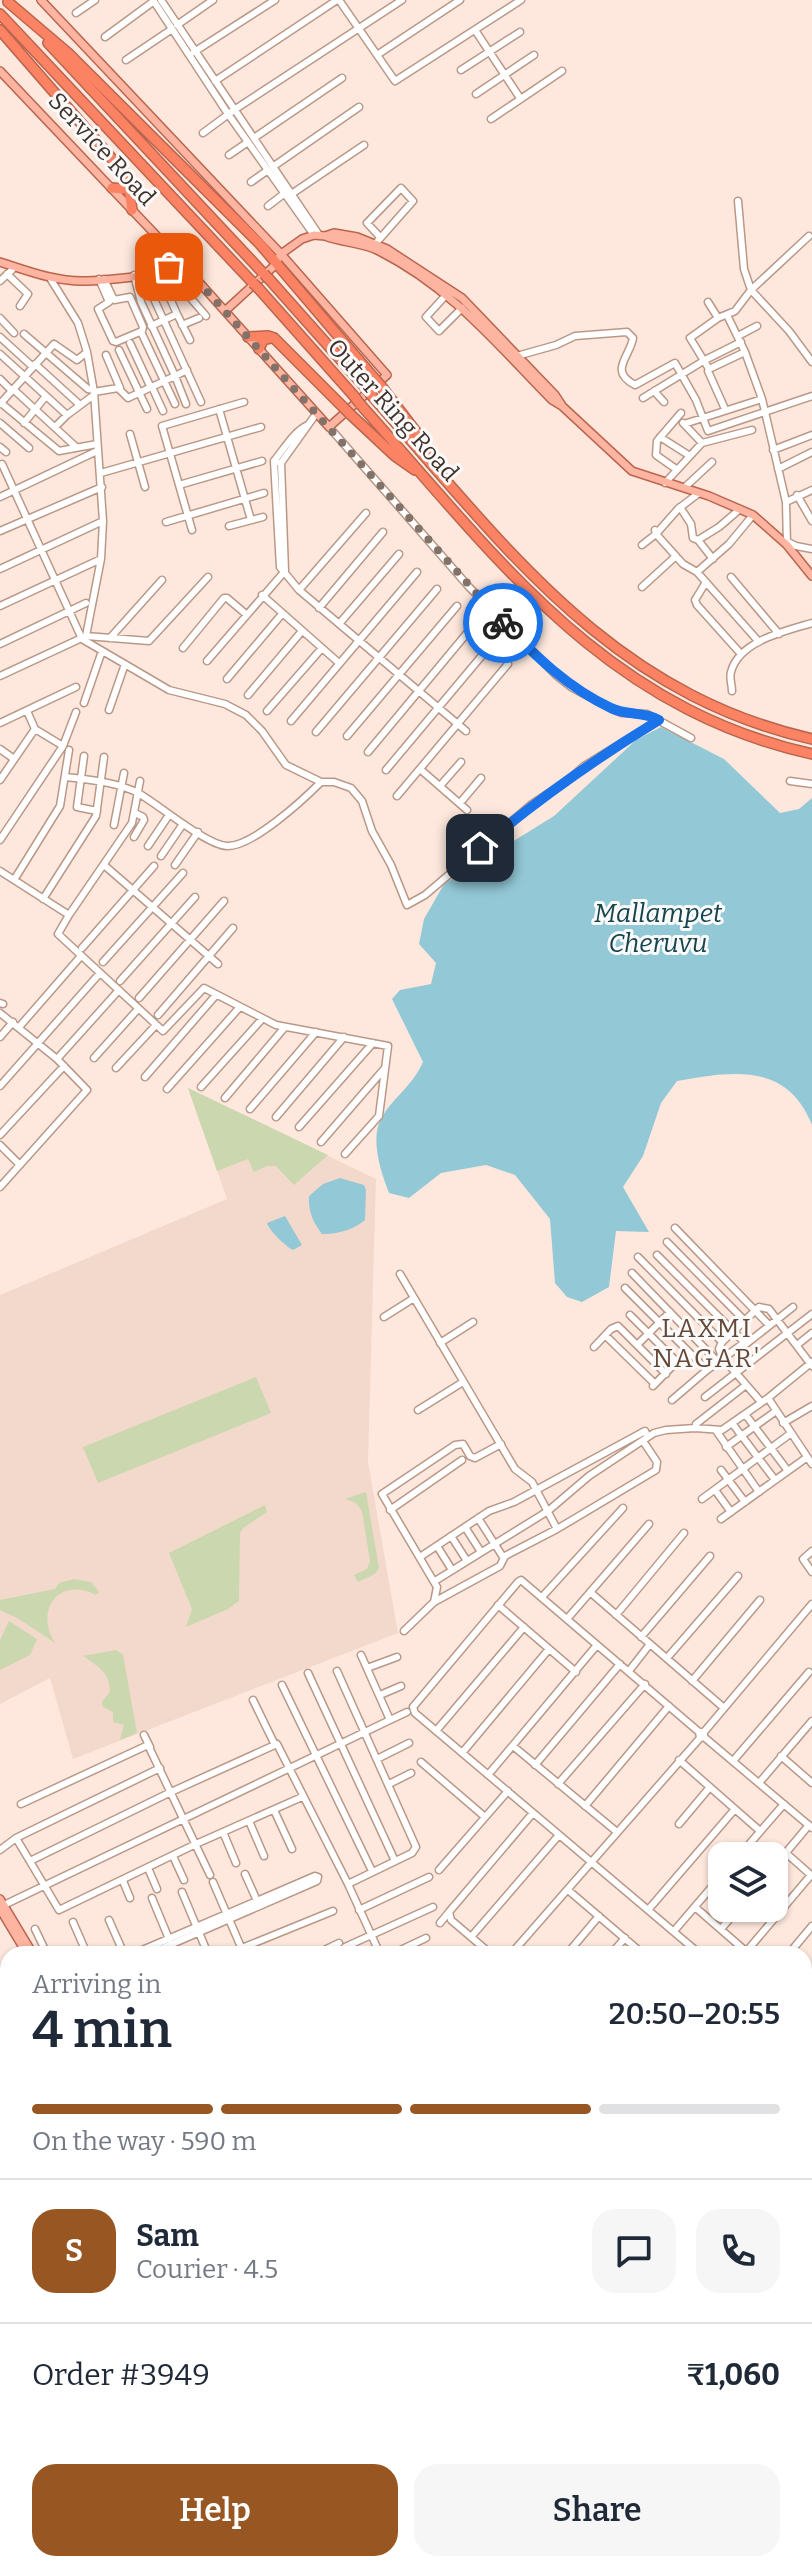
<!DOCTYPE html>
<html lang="en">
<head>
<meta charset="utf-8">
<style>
  body { margin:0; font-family:Bitter,serif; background:#f6f6f7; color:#1f2937; height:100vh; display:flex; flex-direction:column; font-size:30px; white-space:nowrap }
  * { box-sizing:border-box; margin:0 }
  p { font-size:26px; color:#747a83 }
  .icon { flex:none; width:44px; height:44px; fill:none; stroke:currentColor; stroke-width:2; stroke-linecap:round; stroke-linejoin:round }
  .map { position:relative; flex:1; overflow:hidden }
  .details { position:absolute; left:0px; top:1946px; width:812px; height:626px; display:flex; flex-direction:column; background:#fff; border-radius:24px 24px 0 0; box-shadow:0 2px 6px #0004 }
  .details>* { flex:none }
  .fabs { position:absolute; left:708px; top:1842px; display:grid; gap:16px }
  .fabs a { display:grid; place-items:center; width:80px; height:80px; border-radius:16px; background:#fff; box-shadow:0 2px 6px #0004; font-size:40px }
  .pin { position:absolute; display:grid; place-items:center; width:68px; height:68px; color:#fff; margin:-34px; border-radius:16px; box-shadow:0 4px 12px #0006 }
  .courier { position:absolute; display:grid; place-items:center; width:80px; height:80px; margin:-40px; border:6px solid #1a73e8; border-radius:50%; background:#fff; color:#222; box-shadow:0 2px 10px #0007 }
  .headline em { font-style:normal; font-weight:600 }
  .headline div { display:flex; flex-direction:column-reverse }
  .headline { display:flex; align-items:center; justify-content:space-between; height:136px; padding:0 32px }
  h1 { font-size:52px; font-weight:600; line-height:60px }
  .bar { display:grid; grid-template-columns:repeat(4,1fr); gap:12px 8px; align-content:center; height:96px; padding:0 32px }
  .bar i { height:10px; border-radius:6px; background:#e0e1e3 }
  .bar .selected { background:#975622 }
  .bar p { grid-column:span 4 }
  .line { display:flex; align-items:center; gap:20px; padding:0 32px; border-top:2px solid #e0e1e3 }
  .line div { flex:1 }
  .round { display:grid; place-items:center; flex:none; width:84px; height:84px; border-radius:24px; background:#f6f6f7 }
  .action { display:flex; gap:16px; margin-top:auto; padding:16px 32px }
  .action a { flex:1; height:92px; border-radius:24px; background:#975622; color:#fff; font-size:32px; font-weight:600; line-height:92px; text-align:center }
  .action a+a { background:#f6f6f7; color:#1f2937 }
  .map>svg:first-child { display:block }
</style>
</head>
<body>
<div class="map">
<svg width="812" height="2571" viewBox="0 0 812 2571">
  <rect width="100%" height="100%" fill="#fee8dd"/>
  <path fill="#f3d9cc" d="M188,1088L376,1179L368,1462L398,1633L73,1759L50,1678L0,1704V1295L227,1199Z"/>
  <path fill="#f5dbe4" d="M8,2386V2564H162L153,2571H0V2391Z"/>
  <path fill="#cbd7ae" d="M188,1088L328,1155L294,1185L276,1166H267L254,1172L248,1159L217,1171Z
    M256,1377L271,1413L98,1483L83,1447Z
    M366,1492L379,1568L375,1574L358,1582L354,1575L367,1569L370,1561L362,1511L356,1503L345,1499Z
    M265,1505L267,1512L243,1528L240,1533L239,1601L228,1609L186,1627L192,1609L169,1553Z
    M74,1579L91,1582L99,1592L96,1595C59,1576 34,1610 55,1643L19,1619L0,1610V1600L55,1589L59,1583Z
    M9,1621L37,1639L30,1655L0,1670V1640Z
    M116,1650L123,1655L137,1733L120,1740L124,1725L113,1722V1712L103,1707L102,1702L110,1692C110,1672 97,1666 83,1656Z"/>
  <path fill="#93c8d6" d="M661,727L724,759L780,813L799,809L812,798V1125C787,1062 732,1071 677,1081L661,1103L643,1156L623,1187L649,1232L616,1231L609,1287L582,1302L567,1297L555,1283L550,1219L515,1175L486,1165L441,1173L409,1198L389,1193C381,1172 370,1140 381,1119C392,1098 412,1087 423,1062L392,999L400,990L431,984L436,963L419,944L424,919L444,884L554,816L636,740Z
    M340,1178L364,1185L366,1190L365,1220C355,1229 336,1235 322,1234C313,1223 308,1210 309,1196L323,1184Z
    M285,1216L302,1245L293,1250C286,1247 268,1229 267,1223Z"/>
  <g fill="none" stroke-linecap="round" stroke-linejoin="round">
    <defs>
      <path id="minor" d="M153,0L228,114L314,235
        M161,0L319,235
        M339,0L395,81L521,0
        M76,13L95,0
        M177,25L213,0
        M475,30L520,98
        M105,37L154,1
        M194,52L275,0
        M377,55L460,0
        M126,60L172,29
        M461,70L520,32
        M215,81L337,0
        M476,94L534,55
        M491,119L562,71
        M203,133L234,110L402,0
        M254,138L342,78
        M229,155L248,142
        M274,166L359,107
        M251,182L268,170
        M293,193L364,145
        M268,206L285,193
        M809,236L751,290L789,331L812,362
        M376,243L413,201L401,188L367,223L380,237
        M169,273L206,316
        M7,274L28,294L20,306
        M147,274L149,288L201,402
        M134,275L141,302L175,376L187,370
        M99,279L109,302L98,309L113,341L116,342L142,331L143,327L130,297L114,300L104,279
        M0,281L15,267
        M447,294L426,317L439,331L462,308
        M708,302L718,318
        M177,314L190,340
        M727,315L745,352L762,399L786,502L787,545
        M0,318L14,333
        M182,325L199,318
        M151,326L177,314L165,287L161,273
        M24,334L88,389L94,390
        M142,334L175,404
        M738,336L757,326
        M0,337L33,367
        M130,343L151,388
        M119,350L147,409
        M0,354L67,415
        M106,355L120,388
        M517,356L556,345L575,336L627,332L633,338C630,357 608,371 635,385L675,363L696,400L708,431L812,396
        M35,364L80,405
        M709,369L745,352
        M0,379L12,391
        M152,387L163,411
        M13,389L76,447
        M654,391L664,402
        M94,392L118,388L128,398L175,376L186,404
        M643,398L705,360L741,342
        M1,403L59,451L97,444
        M0,404L54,344L77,360L87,352
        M219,409L251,520
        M725,409L708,371L709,369L690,338L718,318L735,311L751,290L744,269L738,201
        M0,423L29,448
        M24,423L46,396
        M683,423L702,443
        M684,424L762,399
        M56,426L67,415L94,395
        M329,427L469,587L557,676L571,687L612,709L622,713L647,714L691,738
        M130,434L145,487
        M660,437L690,456
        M0,447L6,452
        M773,450L812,435
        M274,461L280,567L299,590L466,731
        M277,462L274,461C284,449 294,431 308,425
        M2,464L82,639L169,690L225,704L246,715L262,731L286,765L321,782H334L351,788L362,801L372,831L391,865L407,905L425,895L532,804L567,781L584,766L659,720
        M676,469L656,455L657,441L681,413
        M778,469L812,452
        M101,473L261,427
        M665,483L702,443L752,430
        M179,485L262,461
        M684,488L712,462
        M797,495L812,521
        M0,497L97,451
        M786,502L812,490
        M680,507L691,524L693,538L698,540L713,559
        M166,522L264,493
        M229,526L263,517
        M192,530L162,426L244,402
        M655,530L656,534L683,564L697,572L759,642
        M0,531L102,487
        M698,540L719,527L740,509
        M786,541L796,546L812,549
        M642,545L656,534L678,509L699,493
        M0,569L103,521
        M697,572L729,544L753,515
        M731,577L779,634
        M706,582L695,600L697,605L741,654
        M642,587L676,556
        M299,590L366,513
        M262,595L339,663
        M0,606L101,559
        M319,608L383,532
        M339,624L399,554
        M86,636L149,641L208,577
        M110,638L162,580
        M0,644L86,603
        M183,648L224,598H227L247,615
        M207,661L285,571L281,463L316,414
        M0,676L86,636L101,559L103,521L94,392L87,352L78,323L50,278
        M227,679L282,614
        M732,691C732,684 729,678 731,672C739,641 785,631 812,623
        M248,695L302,631
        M84,703L102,651
        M109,710L125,664
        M27,711L35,729L63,746
        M267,711L322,648
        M291,721L417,572
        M0,723L76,687
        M316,732L437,589
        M347,736L457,606
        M0,749L14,759
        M368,752L473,626
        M84,756L77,807L97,811
        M420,769L467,810
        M386,770L490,646
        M66,777C90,780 117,782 138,793C158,804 206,845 227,846C252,847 303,800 321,782
        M0,780L35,729
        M790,781L812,784
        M440,786L461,762
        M397,796L508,664
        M460,803L481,778
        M114,825L124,773
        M134,837L144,820L143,817L135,813
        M0,840L63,746L76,712
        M148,846L169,815
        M161,856L183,824
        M104,865L218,964
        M175,865L198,832
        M0,871L69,915L132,823L140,781
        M14,880L60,806L69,750
        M43,899L96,816L104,757
        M69,915L58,934L163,1031L204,988L276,1025L388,1046L379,1116L345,1154
        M82,948L154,866
        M103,962L183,873
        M120,981L195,897
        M139,998L224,901
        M0,1003L3,1004
        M0,1013L57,1059
        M158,1015L233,928
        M20,1026L81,956
        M0,1037L13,1022
        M94,1058L138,1009
        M116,1068L156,1025
        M145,1077L216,995
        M0,1086L100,973
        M201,1087L262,1019
        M167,1089L239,1008
        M225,1098L285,1027
        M250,1109L316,1032
        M276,1117L344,1037
        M299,1127L373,1043
        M0,1135L64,1066
        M321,1142L385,1068
        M0,1145L20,1165
        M0,1187L87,1090L57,1059L119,990
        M675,1228L769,1325
        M667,1242L744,1320
        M657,1255L746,1344L793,1307
        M638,1257L722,1342
        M632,1273L718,1362
        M400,1274L515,1469L532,1482L557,1529
        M625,1288L707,1370L744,1343
        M630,1315L677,1362
        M384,1317L414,1298
        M606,1336L655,1384
        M440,1343L473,1322
        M637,1345L670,1312
        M797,1345L812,1333
        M594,1347L611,1329L618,1326L666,1374
        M653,1386L687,1351
        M705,1397L812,1314
        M768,1398L812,1464
        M672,1400L707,1370
        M761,1402L723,1358L719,1349L722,1342L759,1307L769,1309L812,1366
        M418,1410L463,1382
        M745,1414L788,1471
        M732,1423L775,1480
        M783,1423L812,1406
        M696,1424L746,1385
        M717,1432L759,1492
        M726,1447L776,1411
        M721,1470L745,1502
        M715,1490L731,1512
        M702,1499L790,1434
        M390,1510L462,1460
        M478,1518L503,1557
        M721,1519L806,1458
        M465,1527L481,1552
        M451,1536L467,1561
        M437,1546L452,1570
        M812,1551L803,1559L812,1572
        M420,1557L489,1511L514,1502L645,1431L648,1437
        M435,1581L548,1511L589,1476L654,1433L666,1430L695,1428L722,1430L768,1398L812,1362
        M590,1592L724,1708
        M542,1597L623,1508
        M434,1602L500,1566L505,1556L557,1529L656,1470L657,1462L643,1441
        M498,1605L576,1672
        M616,1615L684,1533
        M567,1619L649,1524
        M404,1631L434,1602L437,1587L382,1494L455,1445L463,1444L470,1456L475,1458L501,1444
        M641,1637L710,1556
        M667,1658L738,1576
        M367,1668L397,1657
        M337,1671L416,1847L412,1853L348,1884
        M629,1671L650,1644
        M308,1673L395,1861
        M692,1681L760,1600
        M282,1685L372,1871
        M380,1695L401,1686
        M253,1700L275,1745
        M390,1720L407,1712
        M436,1731L524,1627
        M699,1732L700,1738L704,1737V1732H699L521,1580L518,1582L413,1707L415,1713L700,1954
        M704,1732L812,1604
        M144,1735L150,1747
        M704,1737L812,1828
        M513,1746L617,1832
        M462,1753L549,1649
        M781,1756L812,1783
        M377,1759L409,1743
        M679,1760L760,1831
        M733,1761L809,1672
        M421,1762L485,1817
        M535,1765L620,1664
        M488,1775L597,1645
        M759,1783L812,1721
        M389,1784L411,1773
        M558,1784L645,1684
        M21,1804L148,1745L210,1875
        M585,1806L669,1706
        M274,1810L292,1849
        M249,1821L264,1856
        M679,1824L710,1787
        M223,1832L236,1863
        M16,1838L59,1910L196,1844L302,1797
        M0,1850L16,1838L160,1768
        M786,1853L812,1876
        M173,1856L184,1880
        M739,1856L784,1804
        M30,1861L171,1792L277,1744L348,1884L380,1954
        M774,1867L809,1825
        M148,1868L157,1889
        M439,1870L508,1791
        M245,1874L258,1903
        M123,1881L130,1898
        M213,1882L244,1954
        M568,1890L643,1954
        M182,1892L208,1954
        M152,1898L169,1939
        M4,1905L390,1720L361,1655
        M695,1907L749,1954
        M359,1910L429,1877
        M648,1910L735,1809
        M109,1920L124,1954
        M73,1922L87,1954
        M440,1923L449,1912
        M35,1929L47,1954
        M721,1929L739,1908
        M674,1931L722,1875
        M471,1937L559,1835
        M345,1947L433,1907
        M242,1948L333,1911
        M792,1950L812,1926
        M746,1952L811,1875
        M133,1954L315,1876L318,1877L317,1881L149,1954
        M316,1954L339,1943
        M392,1954L426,1938
        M491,1954L451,1920L449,1912L533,1813
        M511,1954L700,1738
        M567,1954L599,1916
        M611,1954L625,1938
        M804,2191L812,2189
        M804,2240L812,2251
        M804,2263L812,2257
        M804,2285L812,2295
        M804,2331L812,2341
        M804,2371L812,2365
        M804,2390L812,2400
        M804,2441L812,2435
        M804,2504L812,2498
        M804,2509L812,2520
        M491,2564L500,2569L508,2564
        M554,2564L559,2571
        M676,2564L681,2571
        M467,2570L473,2564
        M188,2571L195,2564
        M476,2571L484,2564
        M577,2571L586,2564
        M588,2571L597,2564
        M654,2571L663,2564
        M716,2571L725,2564
        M729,2571L738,2564
        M770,2571L779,2564L785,2571
        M803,2571L812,2564"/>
      <path id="major" d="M0,71L171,251L329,427L387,375L281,254L41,0
        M325,236C342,243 362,242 379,251C452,288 496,343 552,400L562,406L632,471L709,496L753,515L787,545L812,576
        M0,262C28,271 56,282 86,281C122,280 154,272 192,275
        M159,271L170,265L172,259L171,251
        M225,311L273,267L281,254L302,239L314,235L325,236L334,233L357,237L387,249L462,298L555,395L561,404
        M0,1899L33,1954
        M0,1909L27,1954
        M456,2564L462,2571
        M463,2564L468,2571"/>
      <path id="highway" d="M8,2L68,53L260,244L374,378
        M0,14L253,283
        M0,30L127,176L132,210
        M48,43L264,274
        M112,188L123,189L129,182
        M269,279L365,387
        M259,289L354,396
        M248,337L268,336L274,338L343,407
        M259,349L263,340L271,338
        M381,386L423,441L430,455
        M372,396C504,544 607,692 812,739
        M360,404C495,555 602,707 812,754
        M350,414L395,456L415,470"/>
    </defs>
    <use href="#minor" stroke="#ba9887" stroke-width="9"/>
    <use href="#major" stroke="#ba664f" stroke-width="10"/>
    <use href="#highway" stroke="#ba664f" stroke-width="12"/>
    <use href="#minor" stroke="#fff" stroke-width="6"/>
    <use href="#major" stroke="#fdb4a1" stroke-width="7"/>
    <use href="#highway" stroke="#fb8262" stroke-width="9"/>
    <defs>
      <path id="highway-bridge" d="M264,274L269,279
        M253,283L259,289
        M374,378L381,386
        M365,387L372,396
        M354,396L360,404
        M343,407L350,414"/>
    </defs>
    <use href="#highway-bridge" stroke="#ba664f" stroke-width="12" stroke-linecap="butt"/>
    <use href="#highway-bridge" stroke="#fb8262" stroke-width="9"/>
  </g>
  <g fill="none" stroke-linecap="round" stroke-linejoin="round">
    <path stroke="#827269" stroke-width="8" stroke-dasharray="0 14.4" d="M169,267L172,259L171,251L503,623"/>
    <path stroke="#1a73e8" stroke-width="10" d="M480,848C537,800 595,759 659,720C643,711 627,716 611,708C568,688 537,657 503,623"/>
  </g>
  <g text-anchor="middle" stroke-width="6" stroke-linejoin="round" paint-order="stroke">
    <g font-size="24" fill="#40322b" stroke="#fafafa">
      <text transform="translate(102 149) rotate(47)" y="8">Service Road</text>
      <text transform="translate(393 410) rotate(48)" y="8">Outer Ring Road</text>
    </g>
    <g font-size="26" font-style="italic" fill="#16454f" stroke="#fafafa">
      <text x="658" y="922">Mallampet<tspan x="658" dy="30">Cheruvu</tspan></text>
    </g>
    <g font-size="26" letter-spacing="2" fill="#654838" stroke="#fafafa">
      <text x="707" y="1337">LAXMI<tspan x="707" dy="30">NAGAR'</tspan></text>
    </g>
  </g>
</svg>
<div class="fabs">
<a><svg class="icon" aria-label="layers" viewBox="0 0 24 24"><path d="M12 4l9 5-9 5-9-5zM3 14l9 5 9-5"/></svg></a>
</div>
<div class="pin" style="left:169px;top:267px;background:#ea580c"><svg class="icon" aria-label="bag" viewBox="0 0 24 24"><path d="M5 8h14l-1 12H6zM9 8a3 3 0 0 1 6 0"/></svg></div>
<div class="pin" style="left:480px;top:848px;background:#1f2937"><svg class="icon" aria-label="home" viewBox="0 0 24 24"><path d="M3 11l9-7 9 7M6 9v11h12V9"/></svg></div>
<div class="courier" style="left:503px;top:623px"><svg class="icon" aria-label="bike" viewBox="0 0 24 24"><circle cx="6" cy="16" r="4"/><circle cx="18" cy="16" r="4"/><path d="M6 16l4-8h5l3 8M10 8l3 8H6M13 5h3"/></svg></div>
<section class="details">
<div class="headline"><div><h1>4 min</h1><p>Arriving in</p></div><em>20:50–20:55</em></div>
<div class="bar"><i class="selected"></i><i class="selected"></i><i class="selected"></i><i></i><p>On the way · 590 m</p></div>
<div class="line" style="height:144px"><b class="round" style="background:#975622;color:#fff">S</b><div><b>Sam</b><p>Courier · 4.5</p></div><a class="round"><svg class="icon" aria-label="chat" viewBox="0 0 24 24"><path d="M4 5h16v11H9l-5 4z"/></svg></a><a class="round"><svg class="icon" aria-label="phone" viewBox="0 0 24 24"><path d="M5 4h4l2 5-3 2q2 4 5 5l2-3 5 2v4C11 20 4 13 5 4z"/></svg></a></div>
<div class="line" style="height:104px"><div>Order #3949</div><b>₹1,060</b></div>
<div class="action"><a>Help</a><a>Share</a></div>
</section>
</div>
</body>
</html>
